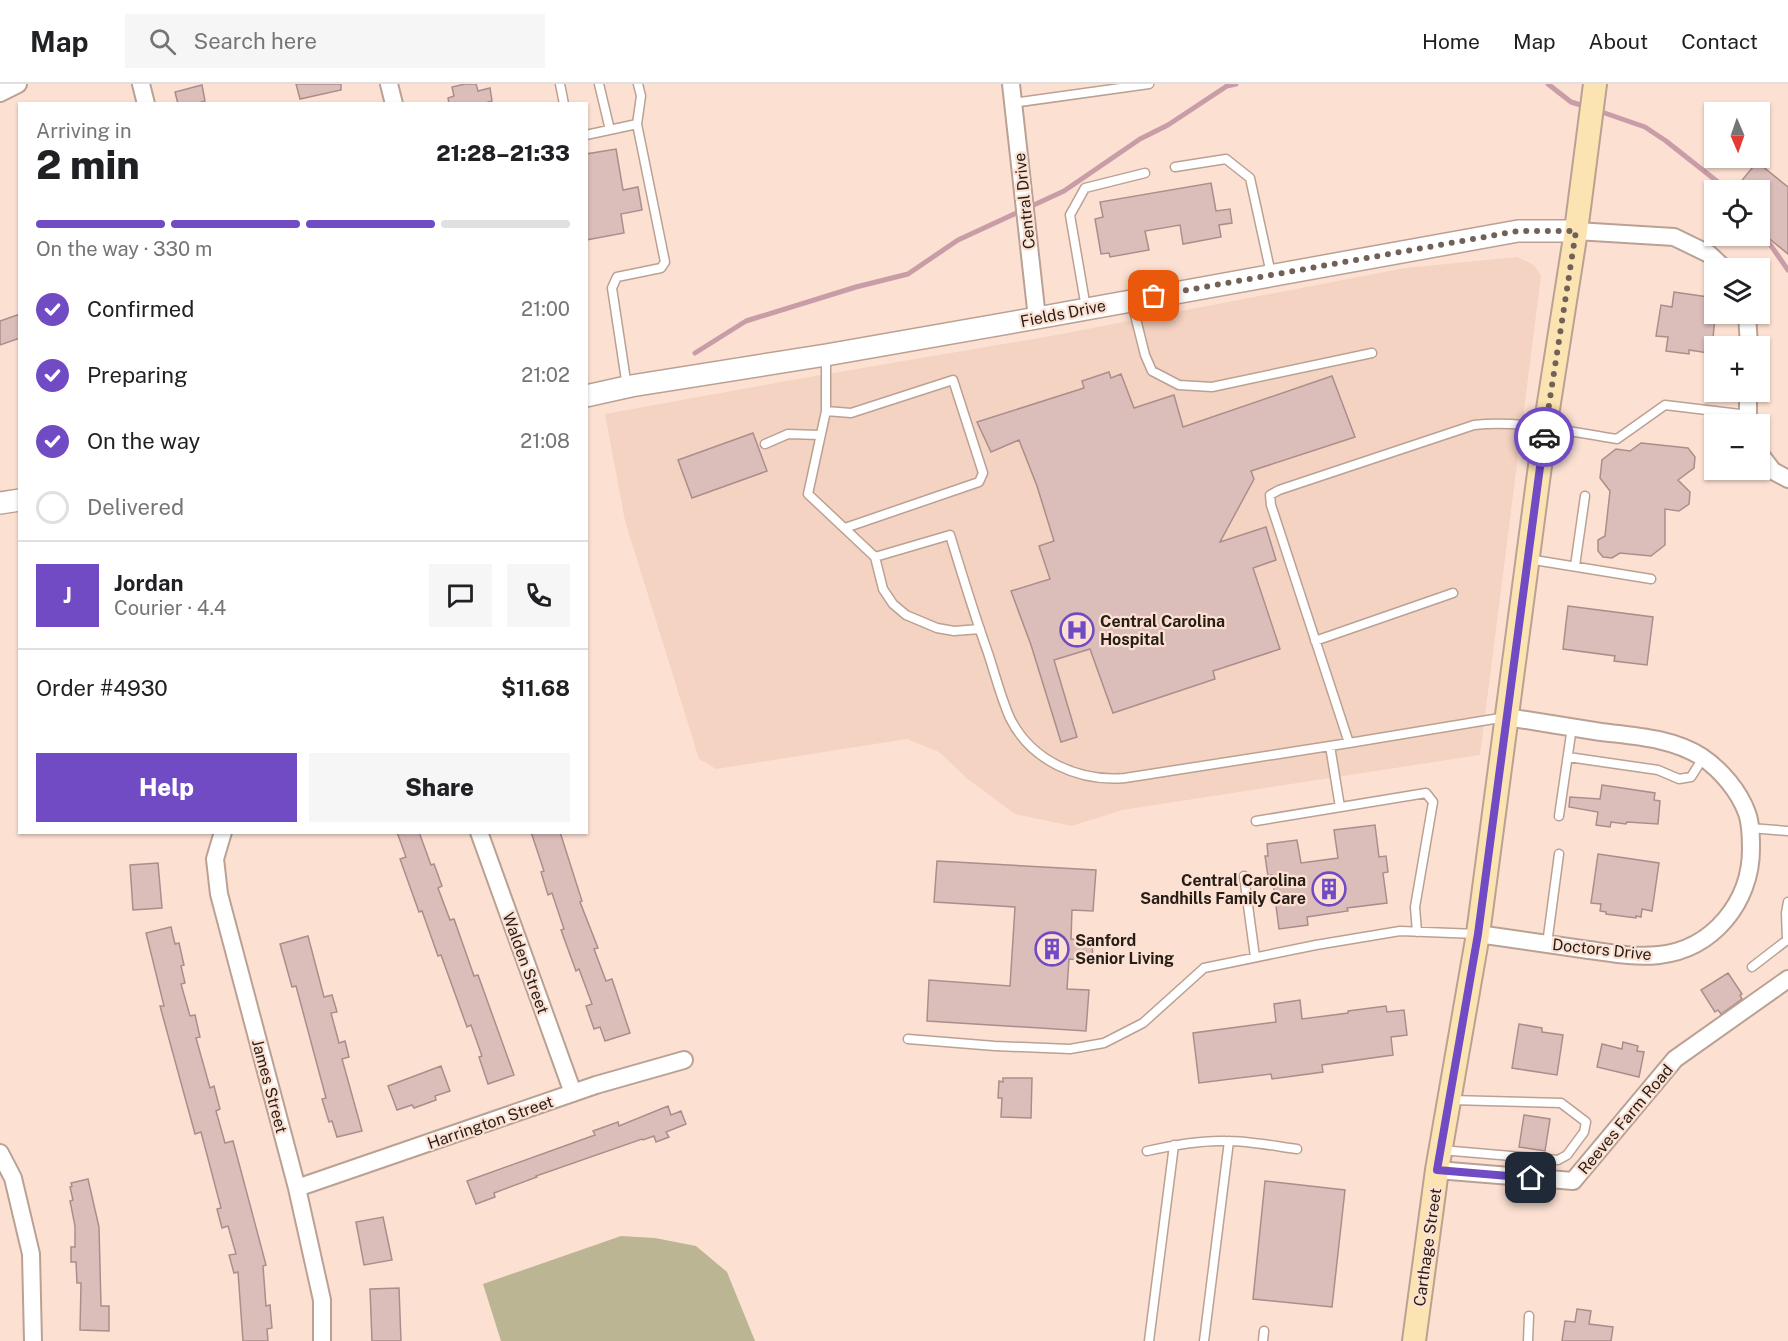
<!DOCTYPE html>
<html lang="en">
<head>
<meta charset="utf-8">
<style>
  body { margin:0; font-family:"Public Sans",sans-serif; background:#f6f6f6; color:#202124; height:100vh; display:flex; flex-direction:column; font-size:22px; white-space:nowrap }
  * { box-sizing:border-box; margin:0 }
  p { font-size:20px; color:#757577 }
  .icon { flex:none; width:33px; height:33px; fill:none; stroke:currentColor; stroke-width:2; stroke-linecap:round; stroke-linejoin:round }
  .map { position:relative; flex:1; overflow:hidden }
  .drawer { position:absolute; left:18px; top:18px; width:570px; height:732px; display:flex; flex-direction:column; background:#fff; border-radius:0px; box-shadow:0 2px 4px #0004 }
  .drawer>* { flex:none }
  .needle { width:39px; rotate:178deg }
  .tools { position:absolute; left:1704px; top:18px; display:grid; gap:12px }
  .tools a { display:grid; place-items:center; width:66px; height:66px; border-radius:0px; background:#fff; box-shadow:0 2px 4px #0004; font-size:30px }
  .pin { position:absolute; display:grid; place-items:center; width:51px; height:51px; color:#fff; margin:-26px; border-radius:12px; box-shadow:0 3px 9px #0006 }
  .courier { position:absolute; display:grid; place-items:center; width:60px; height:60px; margin:-30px; border:4px solid #704bc3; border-radius:50%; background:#fff; color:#222; box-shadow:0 2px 8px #0007 }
  .overview em { font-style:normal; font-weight:800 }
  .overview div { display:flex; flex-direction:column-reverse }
  .overview { display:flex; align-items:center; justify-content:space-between; height:102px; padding:0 18px }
  h1 { font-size:39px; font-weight:800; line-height:45px }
  .bar { display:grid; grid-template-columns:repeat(4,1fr); gap:9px 6px; align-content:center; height:72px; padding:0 18px }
  .bar i { height:8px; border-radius:4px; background:#e0e0e0 }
  .bar .active { background:#704bc3 }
  .bar p { grid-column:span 4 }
  .line { display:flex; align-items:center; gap:15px; padding:0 18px; border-top:2px solid #e0e0e0 }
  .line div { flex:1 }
  .round { display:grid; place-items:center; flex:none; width:63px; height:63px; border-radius:0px; background:#f6f6f6 }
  ol { padding:0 18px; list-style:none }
  li { display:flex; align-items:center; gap:18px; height:66px }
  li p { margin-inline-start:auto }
  li .icon { padding:6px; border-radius:50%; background:#704bc3; color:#fff; stroke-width:4 }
  li:last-child { color:#757577 }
  li i { width:33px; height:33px; border:3px solid #e0e0e0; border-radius:50% }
  .button { display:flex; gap:12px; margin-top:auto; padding:12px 18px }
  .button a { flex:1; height:69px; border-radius:0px; background:#704bc3; color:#fff; font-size:24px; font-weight:800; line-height:69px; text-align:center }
  .button a+a { background:#f6f6f6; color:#202124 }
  header { display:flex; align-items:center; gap:36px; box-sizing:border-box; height:84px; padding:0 30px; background:#fff; border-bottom:2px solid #e0e0e0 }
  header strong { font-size:28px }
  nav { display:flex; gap:33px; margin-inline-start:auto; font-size:21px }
  .search { width:420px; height:54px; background:#f6f6f6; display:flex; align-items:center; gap:15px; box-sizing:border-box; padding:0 21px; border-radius:0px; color:#757577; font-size:22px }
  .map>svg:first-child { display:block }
</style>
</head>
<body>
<header>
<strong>Map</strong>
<div class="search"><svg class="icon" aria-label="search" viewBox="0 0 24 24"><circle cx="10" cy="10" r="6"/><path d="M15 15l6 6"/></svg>Search here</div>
<nav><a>Home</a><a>Map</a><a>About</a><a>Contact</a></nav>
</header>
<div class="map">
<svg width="1788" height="1257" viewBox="0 0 1788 1257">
  <rect width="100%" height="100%" fill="#fce1d3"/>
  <path fill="#f5d3c2" d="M1517,173L1534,181L1541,192L1480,671L1122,726L1072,742L1015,730L969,696L939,668L907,655L716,685L699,675L625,437L605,330L786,297L1051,252L1405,184Z"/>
  <path fill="#bcb593" d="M621,1152L655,1154L696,1162L727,1188L755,1257H501L483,1200Z"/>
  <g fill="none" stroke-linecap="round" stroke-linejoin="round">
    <path stroke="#c99da7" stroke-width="5" d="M1548,0L1571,18L1587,23
      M1596,26L1645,43L1666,57L1728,106
      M1760,146L1788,186
      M695,269L746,237L856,203L908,190L958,156L1064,107L1140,55L1168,41L1227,2L1236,0"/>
  </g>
  <path fill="#dbbdb9" stroke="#ab8e8b" stroke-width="1.5" d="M296,0H341V6L300,15Z
    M465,0H476L478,7L490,4L492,17L482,20H449L448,14L454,12L452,3Z
    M202,1L205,17L195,20H178L175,8Z
    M616,65L623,106L638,103L642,126L621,130L624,149L586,156V70Z
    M1757,78L1788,103V170L1760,147V106H1734Z
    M1211,99L1216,127L1230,125L1232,139L1219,141L1221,153L1183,160L1180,141L1145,147L1149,166L1110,173L1109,169L1101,170L1095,135L1103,133L1100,118Z
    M1674,208L1708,213V216L1714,217L1715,233L1713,254H1710L1708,269L1689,266V270L1666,267L1668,253L1656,252L1661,221L1672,223Z
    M20,230V254L0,261V237Z
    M1109,288L1111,294L1121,290L1134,324L1174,311L1183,343L1332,292L1355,353L1251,387L1254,395L1220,458L1266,443L1276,476L1253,484L1280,565L1213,587L1215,595L1113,629L1090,565L1054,576L1077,653L1061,658L1031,561L1011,507L1050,495L1039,462L1054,457L1037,402L1019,356L991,368L977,338L1084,304L1082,297Z
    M753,349L767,387L692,414L678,376Z
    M1641,359L1688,364L1695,373L1694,384L1678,396L1690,408L1689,420L1679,427L1665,425V461L1651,472L1620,469L1612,474L1603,473L1598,467V456L1605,452L1610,407L1600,394L1602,376L1616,365L1630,367Z
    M1568,522L1653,533L1647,581L1614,577L1615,572L1563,565Z
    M1602,701L1655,709L1654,716L1660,717L1658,740L1627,738L1626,740L1611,738L1610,743L1596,741L1598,728L1569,723L1570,713L1600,715Z
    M1375,741L1379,773L1386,772L1388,788L1383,789L1387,819L1347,824L1348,827L1307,833L1308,841L1279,845L1272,791L1268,792L1265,772H1268L1267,760L1297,756L1301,779L1338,774L1334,746Z
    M397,748H419L431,781L434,780L442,802L438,804L450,836L454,835L474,892L478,891L514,991L488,1000L479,973L482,972L471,941L467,943L441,871L438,872L422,827L419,828L400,775L406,773Z
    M531,748H560L582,817L580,818L598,864L594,865L606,897L612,895L630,949L605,957L600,943L594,945L586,922L592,920L579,885L576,887L561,846L564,845L552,809L548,811L541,788L544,787Z
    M1598,770L1659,779L1652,827L1642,825L1641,833L1636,832V834L1606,830V828L1600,827L1601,820L1591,819Z
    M937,777L1096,786L1093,827L1072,826L1071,855L1093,856L1092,877L1069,875L1067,905L1089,906L1086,947L927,937L929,896L1010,902L1015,823L934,818Z
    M158,779L162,824L133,826L130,781Z
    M171,843L175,860L179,859L184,881L181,882L185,899L181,900L190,932L195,931L200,953L196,954L210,1004L214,1002L220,1025L216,1027L225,1059L233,1057L266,1181L263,1182L266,1222L270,1221L272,1244L267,1245L268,1257H243L238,1188L234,1189L229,1171L236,1170L228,1142L222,1144L217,1125L221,1124L201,1048L195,1050L160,922H164L146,849Z
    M308,852L324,913L332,911L337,928L331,929L339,959L345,957L349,973L342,975L362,1047L337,1053L332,1037L329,1038L322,1015L326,1014L296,902L292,903L280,860Z
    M1728,889L1742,910L1740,911L1742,915L1721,930L1718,926L1715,928L1701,906Z
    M1300,916L1302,935L1348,929V927L1386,922L1387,928L1404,926L1407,951L1391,953L1393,971L1322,981L1323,988L1272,995L1271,990L1199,999L1193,949L1276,938L1274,920Z
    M1519,940L1542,944V948L1563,951L1557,991L1512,984Z
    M1623,958L1638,962L1637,967L1644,968L1639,993L1597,983L1602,960L1622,965Z
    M441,982L450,1007L435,1012L436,1016L414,1024L412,1021L397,1026L388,1002Z
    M1003,994H1032L1031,1034L1001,1033L1002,1014H998L999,997L1003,998Z
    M668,1022L671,1031L681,1027L686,1040L666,1048L669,1053L656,1058L654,1052L643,1056L642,1055L536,1092L537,1093L494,1109L495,1113L476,1120L467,1097L595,1051L593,1047L618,1038L619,1042Z
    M1524,1031L1550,1035L1545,1067L1519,1063Z
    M88,1095L99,1143L101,1222H109V1247L80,1246L81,1199H77L76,1178H71V1163H75V1142L70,1117L73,1116L70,1103L72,1102L71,1099Z
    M1265,1097L1345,1106L1332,1223L1253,1215Z
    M383,1133L392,1176L364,1181L356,1138Z
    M399,1204L401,1257H372L370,1205Z
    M1577,1225L1591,1227L1589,1240L1613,1243L1611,1257H1562L1565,1237L1575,1238Z"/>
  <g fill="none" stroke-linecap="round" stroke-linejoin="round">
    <defs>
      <path id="service" d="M560,0L564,20
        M599,0L610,46
        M1013,19L1149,0
        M586,51L637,40
        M1175,83L1226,75L1250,94L1271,190
        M1132,219L1145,271L1152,287L1179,301L1212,303L1372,269
        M1086,224L1070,131L1085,104L1145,89
        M826,271V327L808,410L875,473L883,505L893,520L906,531L937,544L954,547L980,545
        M627,303L612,204L617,193L661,184L665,178L637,40L641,12L638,0
        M826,327L851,329L953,296L983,389L979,398L845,444
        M765,360L788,350L820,351
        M875,473L950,451C962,490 974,530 988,569C995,590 1001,614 1010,634C1031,677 1079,698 1125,694L1349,659L1506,633
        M1528,475L1651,495
        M1575,482L1585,412
        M1315,557L1453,509
        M1349,659L1271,421L1270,411L1279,406L1474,341C1522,336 1571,348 1617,355L1665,321L1748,331
        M1330,662L1340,723
        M1568,673L1658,686L1679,695L1691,693L1703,674
        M1559,732L1572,643
        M1256,737L1426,709L1433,718L1415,823L1417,848
        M1750,744L1788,747
        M1244,792L1255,873
        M1547,860L1559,770
        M1752,883L1787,856L1786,829L1788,818
        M908,955L995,962L1070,965L1104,959L1143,939L1204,884L1316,861L1400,847L1477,850
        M1441,1066L1558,1076L1567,1071L1584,1048L1586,1038L1561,1019L1451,1016
        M1147,1067C1173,1061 1199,1056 1226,1057C1250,1057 1274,1062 1297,1065
        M1149,1257L1174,1061
        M1204,1257L1229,1057
        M1263,1257L1264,1247
        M1528,1257L1529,1232"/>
      <path id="minor" d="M141,0L146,20
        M389,0L394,20
        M1011,0L1037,234
        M0,9L18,0
        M1576,147L1674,153L1709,170L1724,184
        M1747,230L1749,262
        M1748,308V340
        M1760,370L1773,387L1788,395
        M223,748L215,775L219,810L297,1104L322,1216V1257
        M479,748L573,1009
        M1478,850C1512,855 1547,860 1582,865C1606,868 1633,874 1659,871C1713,865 1751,818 1751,765C1751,753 1751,740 1747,729C1739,707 1721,686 1702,673C1672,654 1635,652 1601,648C1570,643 1538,638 1507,633
        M0,1069L13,1094L31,1170L33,1257
        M1437,1086L1573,1097L1675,975L1788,895
        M297,1104L596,1001L684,976"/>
      <path id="tertiary" d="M586,312L631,302L826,271L1037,234L1518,147H1576
        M0,419L20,416"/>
      <path id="secondary" d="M1414,1257L1437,1086L1478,850L1545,344L1576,147L1595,0"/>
    </defs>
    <use href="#service" stroke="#baa193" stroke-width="11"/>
    <use href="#minor" stroke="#baa193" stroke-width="20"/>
    <use href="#tertiary" stroke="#baa193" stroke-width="24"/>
    <use href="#secondary" stroke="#baa193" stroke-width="26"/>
    <use href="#service" stroke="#fff" stroke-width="8"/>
    <use href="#minor" stroke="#fff" stroke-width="16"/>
    <use href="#tertiary" stroke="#fff" stroke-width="21"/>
    <use href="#secondary" stroke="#fce4b2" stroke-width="22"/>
  </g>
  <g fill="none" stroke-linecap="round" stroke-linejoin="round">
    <path stroke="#716259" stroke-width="6" stroke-dasharray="0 10.8" d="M1154,212L1518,147H1576L1544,353"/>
    <path stroke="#704bc3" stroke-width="8" d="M1531,1094L1437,1086L1478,850L1544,353"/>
  </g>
  <defs>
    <symbol id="hospital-ring" viewBox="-11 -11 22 22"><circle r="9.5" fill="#fce1d3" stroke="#704bc3" stroke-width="1.5"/><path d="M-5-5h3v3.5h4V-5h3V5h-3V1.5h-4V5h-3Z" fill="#704bc3"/></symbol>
    <symbol id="building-ring" viewBox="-11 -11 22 22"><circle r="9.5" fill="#fce1d3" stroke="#704bc3" stroke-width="1.5"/><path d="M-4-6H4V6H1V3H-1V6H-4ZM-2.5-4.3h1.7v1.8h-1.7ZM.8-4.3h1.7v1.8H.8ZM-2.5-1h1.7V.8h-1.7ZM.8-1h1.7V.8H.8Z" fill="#704bc3"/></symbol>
  </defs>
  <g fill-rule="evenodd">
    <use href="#hospital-ring" x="1058" y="527" width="38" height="38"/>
    <use href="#building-ring" x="1310" y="786" width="38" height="38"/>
    <use href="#building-ring" x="1033" y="846" width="38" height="38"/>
  </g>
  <g text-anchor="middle" stroke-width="4.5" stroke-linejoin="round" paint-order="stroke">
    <g font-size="16" fill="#261d17" stroke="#fce1d3">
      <text transform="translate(1024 117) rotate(-96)" y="6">Central Drive</text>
      <text transform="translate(1063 229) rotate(-11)" y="6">Fields Drive</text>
      <text transform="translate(1602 865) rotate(6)" y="6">Doctors Drive</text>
      <text transform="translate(526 879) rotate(70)" y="6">Walden Street</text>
      <text transform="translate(270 1002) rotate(75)" y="6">James Street</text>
      <text transform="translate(1625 1035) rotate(-50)" y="6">Reeves Farm Road</text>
      <text transform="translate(490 1038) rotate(-19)" y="6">Harrington Street</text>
      <text transform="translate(1427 1163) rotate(-82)" y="6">Carthage Street</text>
    </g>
    <g font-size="16" font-weight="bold" fill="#261d17" stroke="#fce1d3" text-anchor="start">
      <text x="1100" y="543">Central Carolina<tspan x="1100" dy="18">Hospital</tspan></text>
      <text x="1306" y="802" text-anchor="end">Central Carolina<tspan x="1306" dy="18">Sandhills Family Care</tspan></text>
      <text x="1075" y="862">Sanford<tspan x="1075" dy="18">Senior Living</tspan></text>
    </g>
  </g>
</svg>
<div class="tools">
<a><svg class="needle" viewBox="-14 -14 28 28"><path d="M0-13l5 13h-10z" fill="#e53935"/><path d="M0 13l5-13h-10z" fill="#757577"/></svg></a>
<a><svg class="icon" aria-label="locate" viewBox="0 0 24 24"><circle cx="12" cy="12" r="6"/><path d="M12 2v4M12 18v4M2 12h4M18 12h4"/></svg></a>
<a><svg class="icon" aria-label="layers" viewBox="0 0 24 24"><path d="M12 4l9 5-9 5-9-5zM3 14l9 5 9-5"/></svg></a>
<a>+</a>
<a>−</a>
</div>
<div class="pin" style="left:1154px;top:212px;background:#ea580c"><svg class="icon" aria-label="bag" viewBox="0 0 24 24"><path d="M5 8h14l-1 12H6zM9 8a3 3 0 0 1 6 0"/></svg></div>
<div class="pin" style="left:1531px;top:1094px;background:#1f2937"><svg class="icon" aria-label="home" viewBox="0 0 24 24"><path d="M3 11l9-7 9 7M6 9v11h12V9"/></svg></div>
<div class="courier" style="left:1544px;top:353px"><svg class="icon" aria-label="car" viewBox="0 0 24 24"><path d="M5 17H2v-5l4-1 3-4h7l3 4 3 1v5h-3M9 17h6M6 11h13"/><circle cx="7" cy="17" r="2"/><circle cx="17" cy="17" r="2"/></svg></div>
<section class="drawer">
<div class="overview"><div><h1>2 min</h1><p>Arriving in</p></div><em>21:28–21:33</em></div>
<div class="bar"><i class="active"></i><i class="active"></i><i class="active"></i><i></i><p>On the way · 330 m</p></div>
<ol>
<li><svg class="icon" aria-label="check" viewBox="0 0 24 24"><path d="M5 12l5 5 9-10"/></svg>Confirmed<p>21:00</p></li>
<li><svg class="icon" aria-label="check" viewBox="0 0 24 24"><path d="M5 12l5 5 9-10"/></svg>Preparing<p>21:02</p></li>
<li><svg class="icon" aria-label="check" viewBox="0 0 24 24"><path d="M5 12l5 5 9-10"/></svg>On the way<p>21:08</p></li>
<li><i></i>Delivered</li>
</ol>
<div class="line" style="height:108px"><b class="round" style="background:#704bc3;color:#fff">J</b><div><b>Jordan</b><p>Courier · 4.4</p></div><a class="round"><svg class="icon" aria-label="chat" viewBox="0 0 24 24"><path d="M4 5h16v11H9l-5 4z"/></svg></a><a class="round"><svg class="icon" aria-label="phone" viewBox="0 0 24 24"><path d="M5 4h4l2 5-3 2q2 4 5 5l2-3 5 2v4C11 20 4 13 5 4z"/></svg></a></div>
<div class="line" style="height:78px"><div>Order #4930</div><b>$11.68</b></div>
<div class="button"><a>Help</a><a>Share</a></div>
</section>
</div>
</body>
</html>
